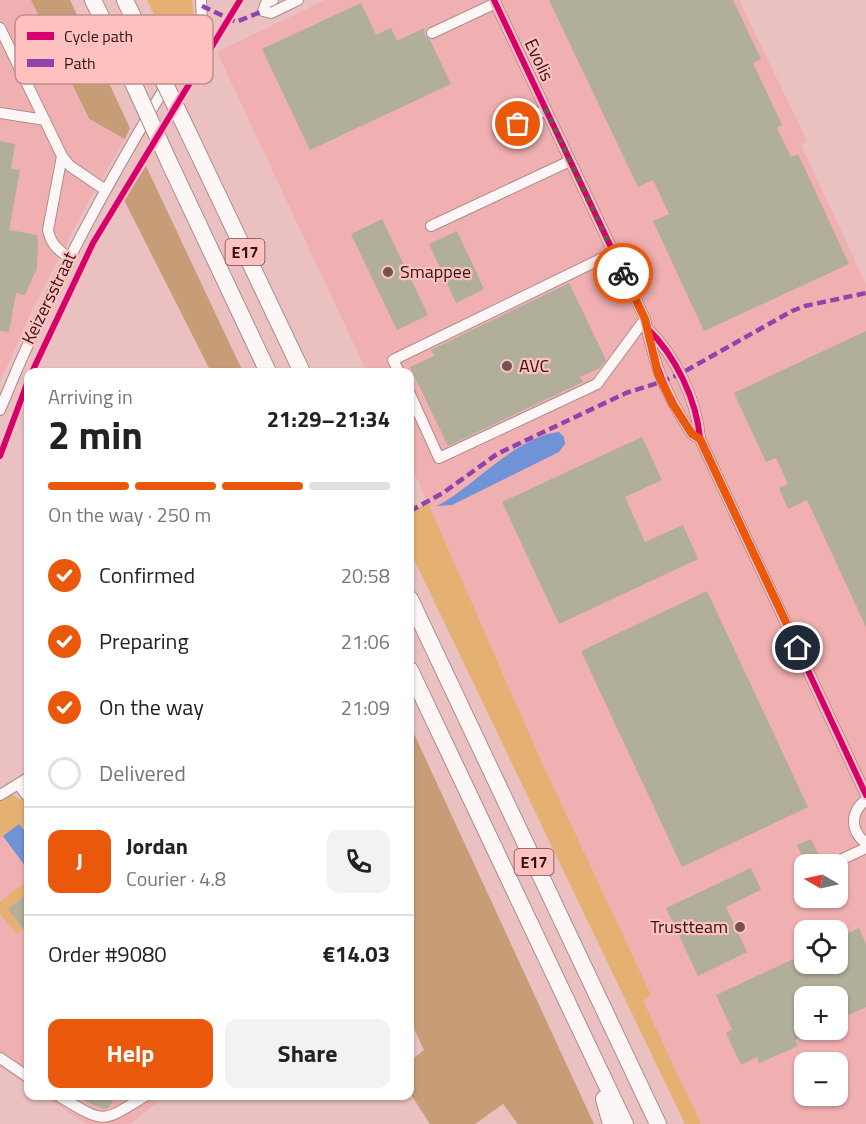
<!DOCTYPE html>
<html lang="en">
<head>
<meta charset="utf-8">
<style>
  body { margin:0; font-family:"Titillium Web",sans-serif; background:#f2f2f2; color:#222; height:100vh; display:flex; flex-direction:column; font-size:22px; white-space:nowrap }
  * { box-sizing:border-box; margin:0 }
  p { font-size:20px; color:#767676 }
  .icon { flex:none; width:33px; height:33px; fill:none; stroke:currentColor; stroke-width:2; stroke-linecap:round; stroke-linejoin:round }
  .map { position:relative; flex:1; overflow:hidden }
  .drawer { position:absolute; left:24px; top:368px; width:390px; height:732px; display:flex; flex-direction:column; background:#fff; border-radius:12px; box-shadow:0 2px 4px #0004 }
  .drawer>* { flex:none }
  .needle { width:39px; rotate:279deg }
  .controls { position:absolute; left:794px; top:854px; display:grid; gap:12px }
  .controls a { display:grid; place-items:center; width:54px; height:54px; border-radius:12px; background:#fff; box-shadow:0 2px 4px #0004; font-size:30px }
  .pin { position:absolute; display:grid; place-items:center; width:51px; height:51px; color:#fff; margin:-26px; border:3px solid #fff; border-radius:50%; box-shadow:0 2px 6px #0007 }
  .courier { position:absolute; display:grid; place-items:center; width:60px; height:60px; margin:-30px; border:4px solid #ea580c; border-radius:50%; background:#fff; color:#222; box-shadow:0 2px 8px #0007 }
  .head em { font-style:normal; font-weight:700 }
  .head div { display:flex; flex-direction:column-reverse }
  .head { display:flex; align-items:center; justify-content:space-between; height:102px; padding:0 24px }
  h1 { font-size:39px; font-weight:700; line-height:45px }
  .bar { display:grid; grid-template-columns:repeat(4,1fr); gap:9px 6px; align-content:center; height:72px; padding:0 24px }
  .bar i { height:8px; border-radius:4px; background:#e0e0e0 }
  .bar .on { background:#ea580c }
  .bar p { grid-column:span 4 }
  .line { display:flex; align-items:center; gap:15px; padding:0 24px; border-top:2px solid #e0e0e0 }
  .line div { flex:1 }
  .round { display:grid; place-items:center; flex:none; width:63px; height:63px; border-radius:12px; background:#f2f2f2 }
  ol { padding:0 24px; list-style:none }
  li { display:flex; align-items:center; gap:18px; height:66px }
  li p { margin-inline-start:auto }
  li .icon { padding:6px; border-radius:50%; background:#ea580c; color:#fff; stroke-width:4 }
  li:last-child { color:#767676 }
  li i { width:33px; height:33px; border:3px solid #e0e0e0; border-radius:50% }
  .button { display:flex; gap:12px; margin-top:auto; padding:12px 24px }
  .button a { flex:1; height:69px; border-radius:12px; background:#ea580c; color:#fff; font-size:24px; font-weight:700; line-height:69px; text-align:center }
  .button a+a { background:#f2f2f2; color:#222 }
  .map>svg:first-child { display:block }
</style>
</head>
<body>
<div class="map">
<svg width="866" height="1124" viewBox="0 0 866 1124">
  <rect width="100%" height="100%" fill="#eac0c0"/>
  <path fill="#f0afb0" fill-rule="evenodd" d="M0,0H31L88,119L125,139L87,204L32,310L0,382Z
    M325,0H739L807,141L801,145L866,284V1124H701L642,1001L650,995L542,763L410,463V372H367L217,52ZM804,864H837V897H804ZM804,930H837V963H804ZM804,996H837V1029H804ZM804,1062H837V1095H804Z
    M10,794L24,800L28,807V1086L0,1067V800Z
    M42,1095H167L130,1124H86Z"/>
  <path fill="#e5b172" d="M147,0H192C198,23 186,38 174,56Z
    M428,503L542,763L651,995L643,1001L701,1124H685L410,551V512Z
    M10,794C33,805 28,812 28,835L19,824L0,838V800Z
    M28,880V893L8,909L23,929L17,934L0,914V902Z"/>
  <path fill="#c79d78" d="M31,0H70L130,128L125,139L89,119Z
    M146,166L243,372H211L123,198Z
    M410,725L594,1124H518L503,1104L475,1124H430L410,1093V1061L424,1050L410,1020Z"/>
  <path fill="#7092d7" d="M559,432L564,437L565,444L559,452L452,505L437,506C473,487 517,436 559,432Z
    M19,824L28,835V870L3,836Z"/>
  <path fill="#b1ae9a" d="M549,0H733L761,59L753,63L782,125L777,128L791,157L798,154L849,264L704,331L653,221L669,214L653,180L638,187Z
    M361,3L376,35L391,28L397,41L424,28L425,36L430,40L451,84L310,150L262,49Z
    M0,141L15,144L11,169L20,170L9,230L37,235L38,242L37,268L25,295L16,293L9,332L0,331Z
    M382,219L428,315L397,330L351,234Z
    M457,231L484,289L456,303L429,244Z
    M569,283L606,360L600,368L580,377L583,382L448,446L410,367L434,356L431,350Z
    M866,331V627L807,500L788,509L779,488L788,484L776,458L766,462L734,393Z
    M642,437L662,480L625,497L645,542L683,525L698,559L559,624L502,502Z
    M707,591L808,807L682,867L581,651Z
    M811,839L823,864H806L797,845Z
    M751,868L761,890L726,907L747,952L698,976L666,908Z
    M28,893V935L8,909Z
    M859,928L866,944V1007L837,1020V996H804V1036L795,1040L798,1046L759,1063L757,1057L741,1065L726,1033L732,1030L716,995L804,954V963H837V939Z
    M72,1095H117L108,1108L103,1109Z"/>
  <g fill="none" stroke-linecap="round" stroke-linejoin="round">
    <defs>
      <path id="minor" d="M273,0L266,3L263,11L271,13L298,0
        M494,0L645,319C654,366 666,395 692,434L700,439
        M0,28L62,156L70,166L104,189
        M432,33L496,3
        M0,113L45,120
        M499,132L546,110
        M62,156L48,230C51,244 57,249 68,257
        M431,226L570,161
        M647,328C675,355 697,400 700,439L866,795
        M399,372L393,360L613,253
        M410,394L439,458L597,384L645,319
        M0,410C53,278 122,157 196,36L202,22L201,0
        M18,784L28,797
        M0,795L28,778
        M866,800C850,812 850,831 866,843
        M832,864L866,848
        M0,1058L28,1077
        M57,1095C106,1124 100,1124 147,1095"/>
      <path id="highway" d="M93,0L135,87
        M125,0L151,55
        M188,132L302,372
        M170,164L268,372
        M410,599L658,1124
        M410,670L625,1124
        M604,1099L611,1124"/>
    </defs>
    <use href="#minor" stroke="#ab8c8c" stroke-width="12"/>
    <use href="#highway" stroke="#ab8c8c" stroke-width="18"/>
    <use href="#minor" stroke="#fcf6f6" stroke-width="10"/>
    <use href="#highway" stroke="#fcf6f6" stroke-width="16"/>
    <defs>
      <path id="highway-bridge" d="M151,55L188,132
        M135,87L170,164"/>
    </defs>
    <use href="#highway-bridge" stroke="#ab8c8c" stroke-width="18" stroke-linecap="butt"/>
    <use href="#highway-bridge" stroke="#fcf6f6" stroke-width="16"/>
    <path stroke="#8e44ad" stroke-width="4.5" stroke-dasharray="9 4.5" stroke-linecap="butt" d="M202,6L236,22L263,11
      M410,511L443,493L497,454L626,393L661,382L680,374L792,311L805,306L866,293"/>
    <defs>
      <path id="cycleway" d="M494,0L645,319C654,366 666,395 692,434L700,439
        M647,328C675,355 697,400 700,439L866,795
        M32,372L93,243L240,0
        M0,456L28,381"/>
    </defs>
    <use href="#cycleway" stroke="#ffc0c0" stroke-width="10"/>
    <use href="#cycleway" stroke="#d6006c" stroke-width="6"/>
  </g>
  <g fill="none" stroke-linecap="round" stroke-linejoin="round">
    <path stroke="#725152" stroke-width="6" stroke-dasharray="0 10.8" d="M518,124L546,110L623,273"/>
    <path stroke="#ea580c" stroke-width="8" d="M623,273L645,319L658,374L672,403L692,434L700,439L798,648"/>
  </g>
  <g fill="#725152" stroke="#ffc0c0" stroke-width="2">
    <circle cx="388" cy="272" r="6"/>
    <circle cx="507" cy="366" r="6"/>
    <circle cx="740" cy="927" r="6"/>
  </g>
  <g text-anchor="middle" stroke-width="4.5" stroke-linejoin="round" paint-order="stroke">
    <g fill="#ffc0c0" stroke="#6f4849" stroke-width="1.5">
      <rect x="225.5" y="239" width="39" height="26" rx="4.5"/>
      <rect x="514.5" y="849" width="39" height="26" rx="4.5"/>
    </g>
    <g font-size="16" font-weight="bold" fill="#311516">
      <text x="245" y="258">E17</text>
      <text x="534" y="868">E17</text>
    </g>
    <g font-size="18" fill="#311516" stroke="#ffc0c0">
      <text transform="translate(539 60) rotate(65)" y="6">Evolis</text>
      <text transform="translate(49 298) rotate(-64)" y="6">Keizersstraat</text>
    </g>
    <g font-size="18" fill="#311516" stroke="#ffc0c0" text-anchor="start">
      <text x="400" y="278">Smappee</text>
      <text x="519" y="372">AVC</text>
      <text x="728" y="933" text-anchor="end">Trustteam</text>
    </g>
  </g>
  <rect x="15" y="15" width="198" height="69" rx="9" fill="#ffc0c0" stroke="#c18d8d" stroke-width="1.5"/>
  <rect x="27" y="32" width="27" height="8" fill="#d6006c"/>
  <rect x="27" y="59" width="27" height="8" fill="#8e44ad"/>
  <g font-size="16" fill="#311516">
    <text x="64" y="42">Cycle path</text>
    <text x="64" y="69">Path</text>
  </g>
</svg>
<div class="controls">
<a><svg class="needle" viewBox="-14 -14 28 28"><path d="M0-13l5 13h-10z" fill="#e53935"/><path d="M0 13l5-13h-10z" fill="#767676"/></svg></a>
<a><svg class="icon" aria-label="locate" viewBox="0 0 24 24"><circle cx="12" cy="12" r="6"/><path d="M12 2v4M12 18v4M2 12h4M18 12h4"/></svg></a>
<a>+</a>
<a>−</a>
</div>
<div class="pin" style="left:518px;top:124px;background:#ea580c"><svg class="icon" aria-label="bag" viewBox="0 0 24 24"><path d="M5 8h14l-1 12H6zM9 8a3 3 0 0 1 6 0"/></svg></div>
<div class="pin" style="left:798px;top:648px;background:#1f2937"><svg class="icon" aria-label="home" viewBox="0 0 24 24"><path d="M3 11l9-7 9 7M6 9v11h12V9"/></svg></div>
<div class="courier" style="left:623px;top:273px"><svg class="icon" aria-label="bike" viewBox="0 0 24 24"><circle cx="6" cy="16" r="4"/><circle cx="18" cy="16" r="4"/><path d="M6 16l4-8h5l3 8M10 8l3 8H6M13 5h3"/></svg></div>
<section class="drawer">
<div class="head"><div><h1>2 min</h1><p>Arriving in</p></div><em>21:29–21:34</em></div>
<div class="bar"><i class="on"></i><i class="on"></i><i class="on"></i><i></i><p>On the way · 250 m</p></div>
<ol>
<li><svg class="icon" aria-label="check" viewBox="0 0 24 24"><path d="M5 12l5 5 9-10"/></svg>Confirmed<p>20:58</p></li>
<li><svg class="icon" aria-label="check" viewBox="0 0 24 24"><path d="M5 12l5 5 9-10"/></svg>Preparing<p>21:06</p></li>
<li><svg class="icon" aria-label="check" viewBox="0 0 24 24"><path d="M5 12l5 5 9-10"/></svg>On the way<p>21:09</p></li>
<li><i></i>Delivered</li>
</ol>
<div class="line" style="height:108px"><b class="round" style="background:#ea580c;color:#fff">J</b><div><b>Jordan</b><p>Courier · 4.8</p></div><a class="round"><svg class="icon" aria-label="phone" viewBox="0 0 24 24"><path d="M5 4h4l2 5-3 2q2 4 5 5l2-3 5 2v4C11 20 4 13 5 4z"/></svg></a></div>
<div class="line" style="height:78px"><div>Order #9080</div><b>€14.03</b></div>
<div class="button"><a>Help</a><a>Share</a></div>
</section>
</div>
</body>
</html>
